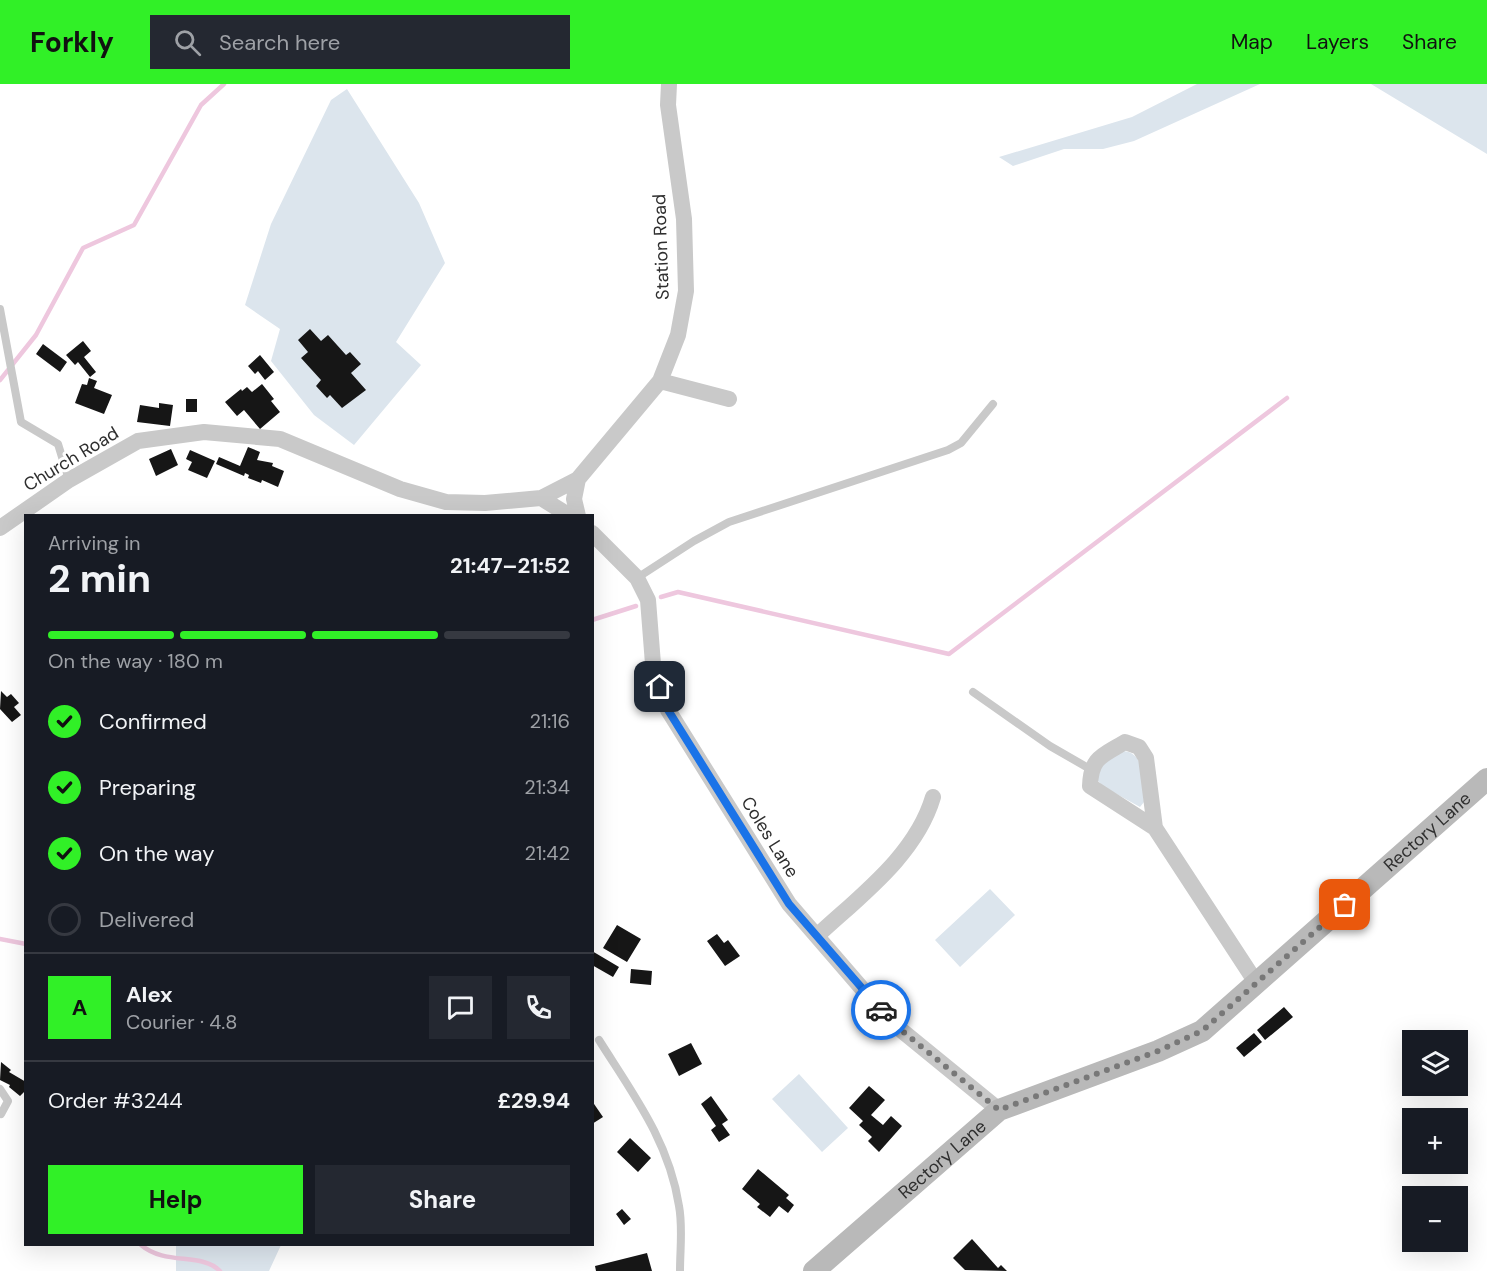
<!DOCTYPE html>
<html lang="en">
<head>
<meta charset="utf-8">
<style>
  body { margin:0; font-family:"DM Sans",sans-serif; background:#242831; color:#f1f3f6; height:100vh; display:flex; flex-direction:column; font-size:22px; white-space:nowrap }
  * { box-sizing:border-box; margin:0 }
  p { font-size:20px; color:#9ea1a6 }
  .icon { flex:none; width:33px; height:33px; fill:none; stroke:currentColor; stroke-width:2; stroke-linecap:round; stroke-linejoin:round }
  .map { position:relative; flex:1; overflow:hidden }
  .sheet { position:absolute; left:24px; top:430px; width:570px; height:732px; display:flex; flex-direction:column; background:#171b24; border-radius:0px; box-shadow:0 6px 24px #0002 }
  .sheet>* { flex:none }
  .controls { position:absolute; left:1402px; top:946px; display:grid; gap:12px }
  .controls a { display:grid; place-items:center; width:66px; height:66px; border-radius:0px; background:#171b24; box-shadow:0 6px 24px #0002; font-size:30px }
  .pin { position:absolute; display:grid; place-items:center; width:51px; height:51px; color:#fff; margin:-26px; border-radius:12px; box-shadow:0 3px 9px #0006 }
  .courier { position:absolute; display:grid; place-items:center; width:60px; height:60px; margin:-30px; border:4px solid #1a73e8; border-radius:50%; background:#fff; color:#222; box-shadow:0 2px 8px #0007 }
  .headline em { font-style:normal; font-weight:700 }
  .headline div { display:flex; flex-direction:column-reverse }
  .headline { display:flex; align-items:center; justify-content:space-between; height:102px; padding:0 24px }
  h1 { font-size:39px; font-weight:700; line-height:45px }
  .bar { display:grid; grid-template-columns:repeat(4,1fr); gap:9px 6px; align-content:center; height:72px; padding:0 24px }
  .bar i { height:8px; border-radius:4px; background:#363941 }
  .bar .on { background:#31f027 }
  .bar p { grid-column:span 4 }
  .line { display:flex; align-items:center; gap:15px; padding:0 24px; border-top:2px solid #363941 }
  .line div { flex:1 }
  .round { display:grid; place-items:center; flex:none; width:63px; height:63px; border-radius:0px; background:#242831 }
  ol { padding:0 24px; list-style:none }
  li { display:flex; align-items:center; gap:18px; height:66px }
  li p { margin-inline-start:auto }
  li .icon { padding:6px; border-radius:50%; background:#31f027; color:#111; stroke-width:4 }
  li:last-child { color:#9ea1a6 }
  li i { width:33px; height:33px; border:3px solid #363941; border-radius:50% }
  .primary-button { display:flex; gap:12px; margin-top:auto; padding:12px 24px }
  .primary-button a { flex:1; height:69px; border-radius:0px; background:#31f027; color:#111; font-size:24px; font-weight:700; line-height:69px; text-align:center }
  .primary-button a+a { background:#242831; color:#f1f3f6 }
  header { display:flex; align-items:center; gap:36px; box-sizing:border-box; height:84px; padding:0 30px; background:#31f027; color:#111 }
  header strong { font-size:28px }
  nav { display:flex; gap:33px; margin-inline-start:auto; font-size:21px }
  .search { width:420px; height:54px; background:#242831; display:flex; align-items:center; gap:15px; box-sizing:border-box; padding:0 21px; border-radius:0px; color:#9ea1a6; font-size:22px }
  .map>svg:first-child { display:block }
</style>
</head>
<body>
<header>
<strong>Forkly</strong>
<div class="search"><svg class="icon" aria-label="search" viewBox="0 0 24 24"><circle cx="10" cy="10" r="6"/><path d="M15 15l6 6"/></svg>Search here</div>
<nav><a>Map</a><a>Layers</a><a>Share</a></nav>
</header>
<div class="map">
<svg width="1487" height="1187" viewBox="0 0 1487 1187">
  <rect width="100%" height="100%" fill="#fff"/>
  <path fill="#dce5ed" d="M1197,0H1260L1134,57L1103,65H1064L1013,82L999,73L1132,33Z
    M1371,0H1487V70Z
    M347,5L419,119L445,179L396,258L421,281L354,361L314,331L271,277L280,245L245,221L271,140L331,16Z
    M1123,667C1147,669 1142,699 1144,718L1140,723L1104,703L1097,696L1100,681Z
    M990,805L1015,831L960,883L935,856Z
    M799,990L848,1044L822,1068L772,1015Z
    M176,1161H281L269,1187H176Z"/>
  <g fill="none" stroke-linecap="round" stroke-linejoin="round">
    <path stroke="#eec7de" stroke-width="4.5" d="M0,296L36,251L83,164L134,141L201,21L224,0
      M661,513L678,508L949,570L1287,314
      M592,536L636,522
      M0,855L26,860
      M141,1161C166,1182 201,1168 220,1187"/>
  </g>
  <path fill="#161616" d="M310,245L321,257L328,251L346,271L350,268L361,280L351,289L366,306L342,324L330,311L327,314L316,302L321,296L301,274L308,268L298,256Z
    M83,257L91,267L84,273L96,288L90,293L78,278L75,281L66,271Z
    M43,260L67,278L60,288L36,270Z
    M260,271L274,288L265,296L258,287L255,290L248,282Z
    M89,294L97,297L94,304L112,311L104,330L75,319L82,300L87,301Z
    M262,300L274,315L271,317L280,328L260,345L244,326L237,332L225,318L241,305L242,307L247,303L252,308Z
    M186,315H197V328H186Z
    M159,319L173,321L170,342L137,338L140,321L159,324Z
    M248,363L260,368L257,376L273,379L272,382L284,387L278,403L262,396L261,399L248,394L249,391L245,389L244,392L216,380L219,373L240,382Z
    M171,365L178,381L156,392L149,375Z
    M190,366L215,377L207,394L188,386L192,378L186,375Z
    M1,607L7,613L11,610L19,619L14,623L21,631L12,638L0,625Z
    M617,841L641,855L627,878L603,864Z
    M717,850L724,859L728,856L740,872L725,882L707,857Z
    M592,867L619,883L613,893L592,881Z
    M631,885L652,887L651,901L630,899Z
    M1284,923L1293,933L1265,956L1257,946Z
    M1254,949L1262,958L1244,973L1236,964Z
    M691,959L702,980L679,992L668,970Z
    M1,978L11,986L9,988L26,998V1006L20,1012L9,1003L10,1001L0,996Z
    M869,1002L885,1016L871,1031L883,1041L891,1032L902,1042L879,1068L868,1057L872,1053L859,1041L863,1037L849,1024Z
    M711,1012L728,1036L722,1040L730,1051L719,1058L711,1046L716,1042L701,1020Z
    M592,1017L603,1033L592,1040Z
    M630,1054L651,1074L638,1088L617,1068Z
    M758,1085L789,1111L786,1114L794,1121L788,1129L779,1122L770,1133L757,1123L760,1120L742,1105Z
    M622,1125L631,1135L624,1141L616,1130Z
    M972,1155L998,1184L1001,1181L1007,1187L965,1186L953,1174Z
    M647,1169L652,1187H596L595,1182Z"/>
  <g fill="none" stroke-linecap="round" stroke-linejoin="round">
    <path stroke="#c9c9c9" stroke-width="8" d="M0,225L21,338L58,360L69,396
      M637,494L694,457L729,438L948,366L961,359L993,320
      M973,608L1050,662L1090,685
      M599,956C633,1010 669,1057 679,1122C683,1143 680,1165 680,1187
      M0,1005L8,1017L1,1030"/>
    <path stroke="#c9c9c9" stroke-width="16" d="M660,297L729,315
      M578,395L574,415L578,432
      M541,414L570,432
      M0,444L69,396L138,357L204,348L280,355L400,405L446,418L485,419L541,414L578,395L660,297L678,251L686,207L684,135L668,21L669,0
      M592,449L637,494L648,516L653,580L668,626L789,820L890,937L999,1026
      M1155,744L1090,702C1091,673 1102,672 1125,658L1139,663L1146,674L1155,744L1257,900
      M818,851C860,812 916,771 933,713"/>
    <path stroke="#b9b9b9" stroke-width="22" id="s1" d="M814,1187L999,1026L1158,967L1202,947L1487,695"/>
  </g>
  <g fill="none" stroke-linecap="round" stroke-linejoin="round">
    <path stroke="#787878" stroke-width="6" stroke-dasharray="0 10.8" d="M881,926L890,937L999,1026L1158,967L1202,947L1345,821"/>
    <path stroke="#1a73e8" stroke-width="8" d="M660,603L668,626L789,820L881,926"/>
  </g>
  <g text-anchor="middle" stroke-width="6" stroke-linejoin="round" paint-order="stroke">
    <g font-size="18" fill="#2f2f2f" stroke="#fff">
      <text transform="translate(661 163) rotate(-92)" y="6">Station Road</text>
      <text transform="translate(71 375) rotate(-31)" y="6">Church Road</text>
      <text dy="6" stroke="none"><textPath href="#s1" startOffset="764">Rectory Lane</textPath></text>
      <text transform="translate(770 753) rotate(58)" y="6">Coles Lane</text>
      <text dy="6" stroke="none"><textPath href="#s1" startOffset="170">Rectory Lane</textPath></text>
    </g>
  </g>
</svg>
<div class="controls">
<a><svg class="icon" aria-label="layers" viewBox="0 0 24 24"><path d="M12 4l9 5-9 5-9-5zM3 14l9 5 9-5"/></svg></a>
<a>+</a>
<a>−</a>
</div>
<div class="pin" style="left:1345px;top:821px;background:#ea580c"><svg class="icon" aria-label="bag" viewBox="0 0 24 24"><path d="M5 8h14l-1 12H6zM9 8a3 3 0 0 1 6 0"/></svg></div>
<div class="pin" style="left:660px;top:603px;background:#1f2937"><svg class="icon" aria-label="home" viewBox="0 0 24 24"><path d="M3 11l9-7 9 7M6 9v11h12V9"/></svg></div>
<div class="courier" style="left:881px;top:926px"><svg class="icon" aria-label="car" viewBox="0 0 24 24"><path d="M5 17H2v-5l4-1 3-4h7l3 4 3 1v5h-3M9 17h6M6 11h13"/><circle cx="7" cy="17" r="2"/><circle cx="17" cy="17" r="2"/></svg></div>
<section class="sheet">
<div class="headline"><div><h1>2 min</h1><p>Arriving in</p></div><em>21:47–21:52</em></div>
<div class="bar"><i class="on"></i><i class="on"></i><i class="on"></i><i></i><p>On the way · 180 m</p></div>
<ol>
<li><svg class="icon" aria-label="check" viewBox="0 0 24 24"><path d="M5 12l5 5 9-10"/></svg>Confirmed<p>21:16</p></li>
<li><svg class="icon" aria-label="check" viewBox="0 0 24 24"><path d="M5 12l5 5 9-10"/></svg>Preparing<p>21:34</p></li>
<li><svg class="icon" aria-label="check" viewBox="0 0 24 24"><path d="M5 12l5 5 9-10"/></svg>On the way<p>21:42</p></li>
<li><i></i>Delivered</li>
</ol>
<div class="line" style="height:108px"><b class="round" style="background:#31f027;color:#111">A</b><div><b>Alex</b><p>Courier · 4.8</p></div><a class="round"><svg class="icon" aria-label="chat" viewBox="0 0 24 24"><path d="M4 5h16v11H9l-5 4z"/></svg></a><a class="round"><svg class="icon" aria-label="phone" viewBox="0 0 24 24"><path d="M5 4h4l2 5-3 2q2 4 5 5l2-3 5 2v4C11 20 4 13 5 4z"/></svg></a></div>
<div class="line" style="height:78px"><div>Order #3244</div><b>£29.94</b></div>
<div class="primary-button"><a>Help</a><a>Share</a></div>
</section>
</div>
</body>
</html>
